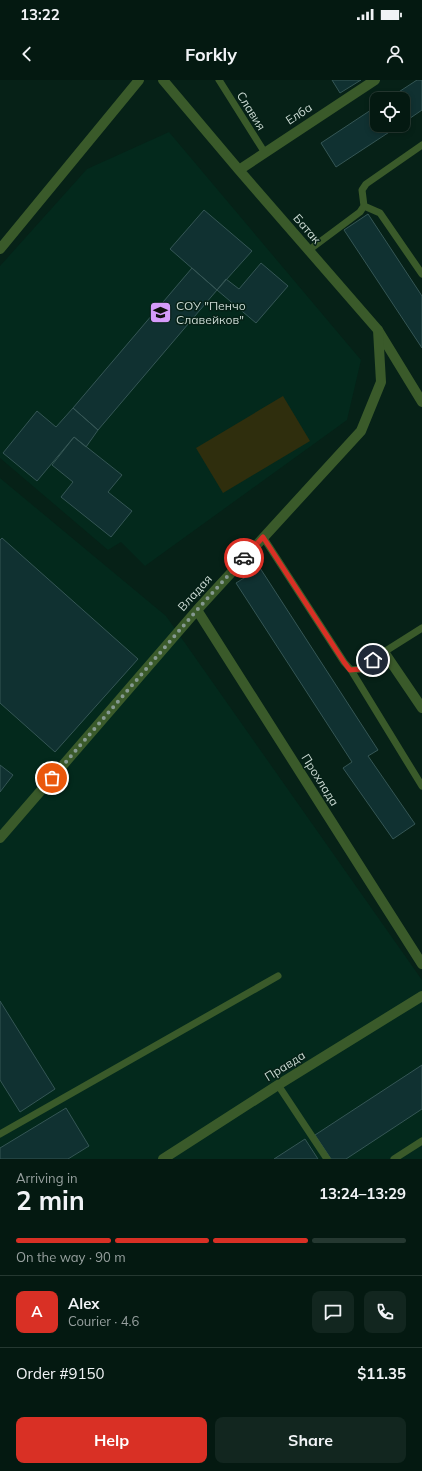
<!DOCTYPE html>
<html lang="en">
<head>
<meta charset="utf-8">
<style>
  body { margin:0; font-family:Mulish,sans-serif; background:#12261f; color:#f1f3f6; height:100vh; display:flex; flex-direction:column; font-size:15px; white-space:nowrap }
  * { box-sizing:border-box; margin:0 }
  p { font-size:13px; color:#97a09f }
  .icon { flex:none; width:22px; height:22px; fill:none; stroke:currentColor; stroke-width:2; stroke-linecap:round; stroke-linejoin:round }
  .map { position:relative; height:1079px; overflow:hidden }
  .panel { display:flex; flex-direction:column; background:#041911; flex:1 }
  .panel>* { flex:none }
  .fabs { position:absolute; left:370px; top:12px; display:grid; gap:8px }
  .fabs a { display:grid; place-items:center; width:40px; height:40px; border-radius:8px; background:#041911; box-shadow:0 2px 6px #0003,0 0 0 1px #253831; font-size:20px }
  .pin { position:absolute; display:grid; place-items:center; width:34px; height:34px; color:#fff; margin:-17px; border:2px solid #fff; border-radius:50%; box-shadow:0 1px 4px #0007 }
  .courier { position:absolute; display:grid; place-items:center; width:40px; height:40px; margin:-20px; border:3px solid #d93025; border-radius:50%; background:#fff; color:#222; box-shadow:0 1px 5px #0007 }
  .overview em { font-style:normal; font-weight:700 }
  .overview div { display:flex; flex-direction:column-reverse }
  .overview { display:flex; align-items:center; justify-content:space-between; height:68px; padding:0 16px }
  h1 { font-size:26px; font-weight:700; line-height:30px }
  .bar { display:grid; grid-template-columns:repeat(4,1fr); gap:6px 4px; align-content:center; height:48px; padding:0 16px }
  .bar i { height:5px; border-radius:3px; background:#253831 }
  .bar .current { background:#d93025 }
  .bar p { grid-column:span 4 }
  .line { display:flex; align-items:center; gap:10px; padding:0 16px; border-top:1px solid #253831 }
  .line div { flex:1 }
  .round { display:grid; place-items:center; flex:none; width:42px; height:42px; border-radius:8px; background:#12261f }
  .cta { display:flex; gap:8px; margin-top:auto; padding:8px 16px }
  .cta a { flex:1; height:46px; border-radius:8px; background:#d93025; color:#fff; font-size:16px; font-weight:700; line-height:46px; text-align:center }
  .cta a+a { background:#12261f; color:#f1f3f6 }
  .status { display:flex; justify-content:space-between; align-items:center; height:28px; padding:0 20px; background:#041911; direction:ltr }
  .status svg { height:11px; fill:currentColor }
  header { display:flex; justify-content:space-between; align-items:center; height:52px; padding:0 16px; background:#041911; font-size:18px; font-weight:700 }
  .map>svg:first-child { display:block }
</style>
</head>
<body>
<div class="status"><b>13:22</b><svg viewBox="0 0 49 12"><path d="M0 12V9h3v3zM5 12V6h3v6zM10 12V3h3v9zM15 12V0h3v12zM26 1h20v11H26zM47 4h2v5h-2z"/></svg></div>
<header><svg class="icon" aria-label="back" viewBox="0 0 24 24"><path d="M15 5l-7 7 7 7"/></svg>Forkly<svg class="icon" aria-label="person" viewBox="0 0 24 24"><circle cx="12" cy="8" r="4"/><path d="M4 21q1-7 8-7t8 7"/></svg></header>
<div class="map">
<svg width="422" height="1079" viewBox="0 0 422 1079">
  <rect width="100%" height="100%" fill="#062117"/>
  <path fill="#03291c" d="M169,52L361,280L347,340L145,486L121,462L108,470L0,378V186L87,89Z
    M0,398L166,536L422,900V1079H0Z"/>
  <path fill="#2f2e0d" d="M283,316L310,361L223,413L196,368Z"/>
  <path fill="#103131" stroke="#355655" d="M332,0H361L340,13Z
    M417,0H422V30L403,43V19H388Z
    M377,26V45H400L336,87L321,63Z
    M204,130L252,171L217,210L170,169Z
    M368,134L422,216V268L344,150Z
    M261,183L288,206L256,243L217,210L226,199L239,209Z
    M192,188L217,210L98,350L73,328Z
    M73,328L98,350L86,367L74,357L37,401L3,373L37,331L56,347Z
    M74,357L122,395L108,412L132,431L111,457L61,417L73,402L52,385Z
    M2,458L138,579L55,672L0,623V460Z
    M260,488L378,670L368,676L415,744L393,759L343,688L352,682L236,503Z
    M0,685L13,695L0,712Z
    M0,921L55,1009L20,1032L0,1000Z
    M422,985V1029L346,1079H331L315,1055Z
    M66,1028L89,1066L68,1079H0V1068Z
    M305,1059L318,1079H274Z"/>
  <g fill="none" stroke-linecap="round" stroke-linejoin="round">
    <path stroke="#3a5a2a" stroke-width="7" d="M219,0L265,73
      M364,126L380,133L422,194
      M309,170L360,132L364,126L362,110L366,104L422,65
      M263,457L344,582L351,590L361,589L384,572L422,548
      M351,590L422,706
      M278,1005L327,1079
      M0,1054L278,896
      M394,1079L422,1061"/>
    <path stroke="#3a5a2a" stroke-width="10" d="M378,250L422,322
      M384,572L422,628"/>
    <path stroke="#3a5a2a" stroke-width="10" d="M239,90L375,0
      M0,169L139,0
      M197,530L422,884
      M0,758L197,530L361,351L381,302L378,250L239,90L163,0
      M163,1079L278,1005L422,916"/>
  </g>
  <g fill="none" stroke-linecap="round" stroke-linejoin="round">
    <path stroke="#859991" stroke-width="4" stroke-dasharray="0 7.2" d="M52,698L197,530L244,478"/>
    <path stroke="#d93025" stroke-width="5" d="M244,478L263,457L344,582L350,590L361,589L373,580"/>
  </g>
  <defs>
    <symbol id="school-square" viewBox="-11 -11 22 22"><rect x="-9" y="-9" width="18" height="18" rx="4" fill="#d59bfa" stroke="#062117"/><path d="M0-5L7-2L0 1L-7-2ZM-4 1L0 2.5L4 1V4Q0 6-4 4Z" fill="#111"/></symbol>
  </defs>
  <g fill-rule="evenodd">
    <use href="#school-square" x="148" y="220" width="25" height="25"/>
  </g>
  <g text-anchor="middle" stroke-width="3" stroke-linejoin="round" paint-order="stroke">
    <g font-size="12" fill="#cad9d2" stroke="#062117">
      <text transform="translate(251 31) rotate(58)" y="4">Славия</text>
      <text transform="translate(299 34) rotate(-33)" y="4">Елба</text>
      <text transform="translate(307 149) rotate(49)" y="4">Батак</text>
      <text transform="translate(195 513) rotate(-48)" y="4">Владая</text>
      <text transform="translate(320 700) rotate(58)" y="4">Прохлада</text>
      <text transform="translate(285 986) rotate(-32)" y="4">Правда</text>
    </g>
    <g font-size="12" fill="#cad9d2" stroke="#062117" text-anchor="start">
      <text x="176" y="230">СОУ "Пенчо<tspan x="176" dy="14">Славейков"</tspan></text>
    </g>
  </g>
</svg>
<div class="fabs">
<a><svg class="icon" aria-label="locate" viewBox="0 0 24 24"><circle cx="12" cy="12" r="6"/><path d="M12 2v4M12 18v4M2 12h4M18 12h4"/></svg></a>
</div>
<div class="pin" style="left:52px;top:698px;background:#ea580c"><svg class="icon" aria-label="bag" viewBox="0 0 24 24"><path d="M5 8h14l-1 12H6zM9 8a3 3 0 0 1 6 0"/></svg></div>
<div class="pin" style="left:373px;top:580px;background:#1f2937"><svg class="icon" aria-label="home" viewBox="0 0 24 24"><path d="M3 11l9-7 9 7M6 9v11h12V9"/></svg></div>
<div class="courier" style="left:244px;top:478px"><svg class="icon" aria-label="car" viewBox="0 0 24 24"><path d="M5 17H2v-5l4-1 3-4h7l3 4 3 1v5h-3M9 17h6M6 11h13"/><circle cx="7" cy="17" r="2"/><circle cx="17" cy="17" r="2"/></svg></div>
</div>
<section class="panel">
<div class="overview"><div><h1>2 min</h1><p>Arriving in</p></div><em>13:24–13:29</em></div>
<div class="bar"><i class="current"></i><i class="current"></i><i class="current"></i><i></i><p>On the way · 90 m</p></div>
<div class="line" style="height:72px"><b class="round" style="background:#d93025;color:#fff">A</b><div><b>Alex</b><p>Courier · 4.6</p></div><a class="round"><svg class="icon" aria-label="chat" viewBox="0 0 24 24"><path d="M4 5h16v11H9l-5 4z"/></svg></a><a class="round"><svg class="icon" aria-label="phone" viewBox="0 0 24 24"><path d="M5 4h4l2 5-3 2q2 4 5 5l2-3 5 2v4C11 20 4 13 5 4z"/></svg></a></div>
<div class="line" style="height:52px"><div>Order #9150</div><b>$11.35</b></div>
<div class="cta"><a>Help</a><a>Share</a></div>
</section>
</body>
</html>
